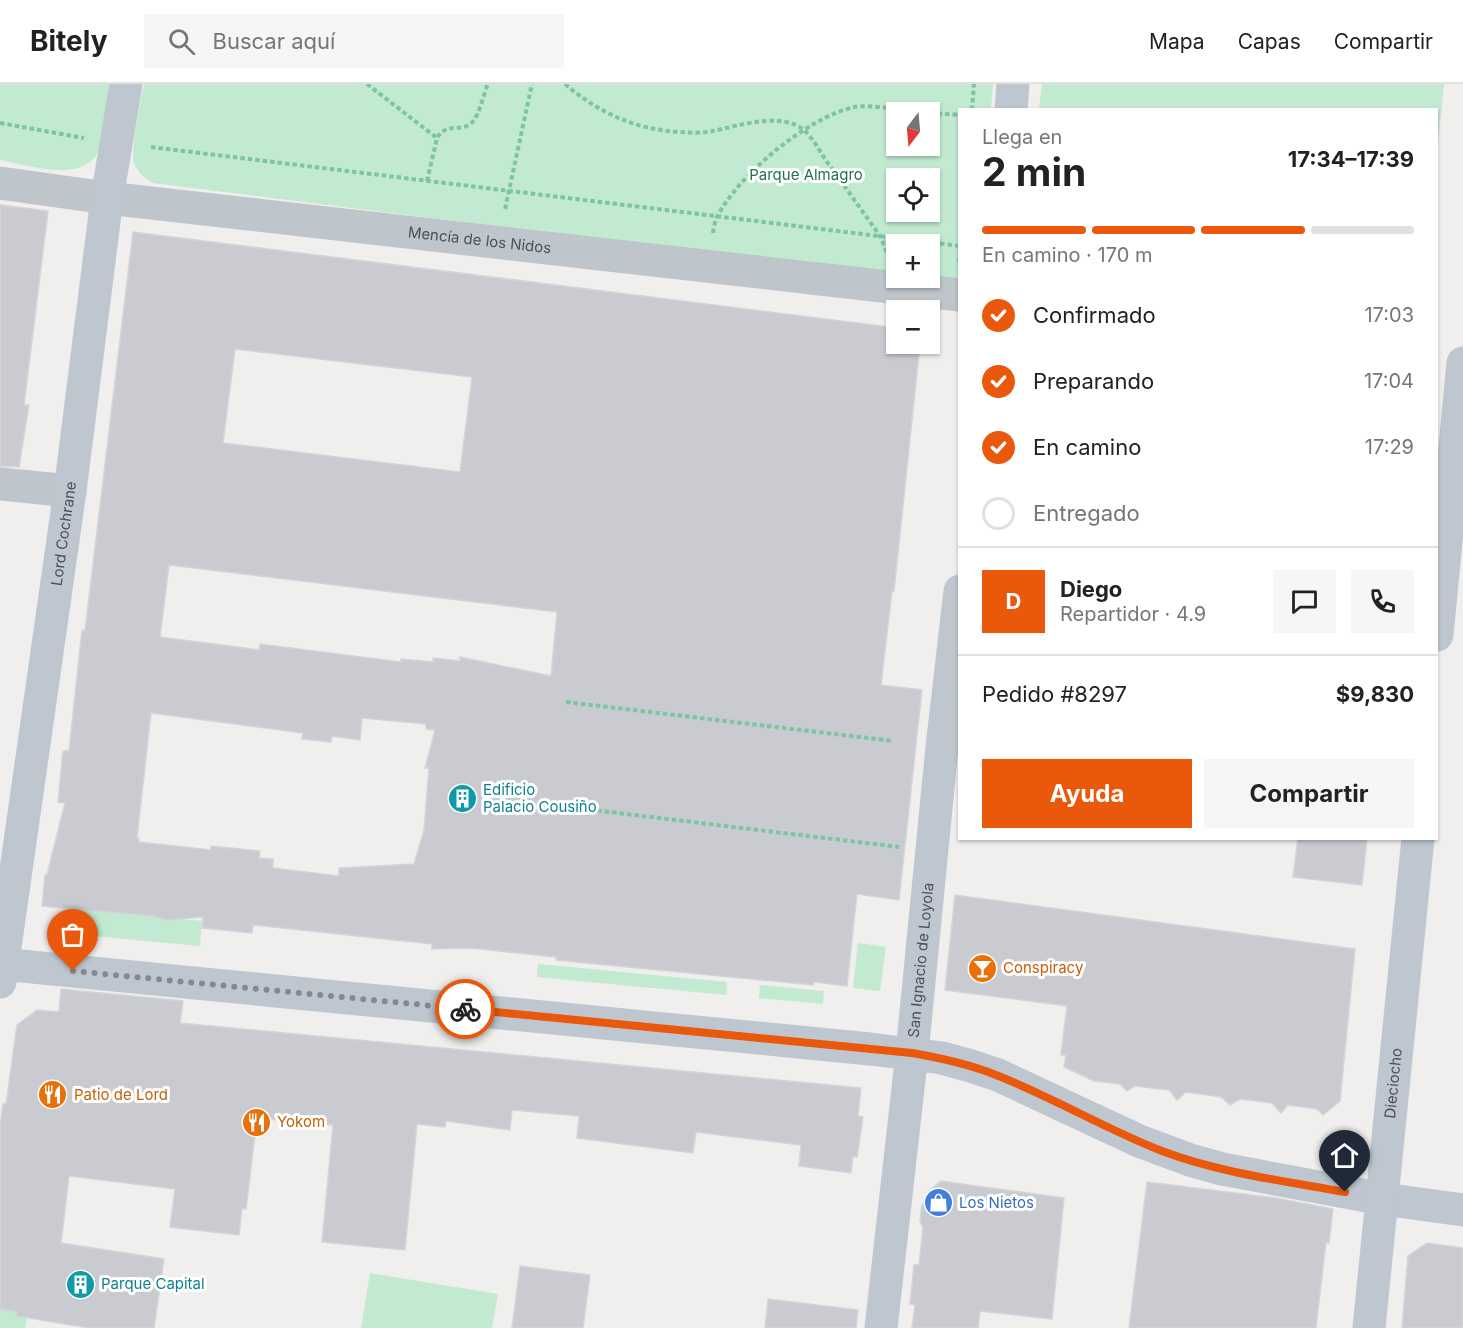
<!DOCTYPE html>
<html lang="es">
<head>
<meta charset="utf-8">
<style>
  body { margin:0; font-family:Inter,sans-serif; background:#f6f6f6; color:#222; height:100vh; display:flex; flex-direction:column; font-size:22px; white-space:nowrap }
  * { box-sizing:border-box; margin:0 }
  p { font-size:20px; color:#767676 }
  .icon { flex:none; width:33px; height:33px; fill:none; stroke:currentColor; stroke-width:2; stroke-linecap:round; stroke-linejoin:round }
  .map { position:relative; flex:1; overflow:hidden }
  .details { position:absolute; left:958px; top:24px; width:480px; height:732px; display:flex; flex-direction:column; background:#fff; border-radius:0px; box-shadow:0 2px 4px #0004 }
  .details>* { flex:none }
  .needle { width:39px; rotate:196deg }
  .buttons { position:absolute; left:886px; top:18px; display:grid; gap:12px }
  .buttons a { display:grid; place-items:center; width:54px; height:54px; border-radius:0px; background:#fff; box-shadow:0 2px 4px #0004; font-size:30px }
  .pin { position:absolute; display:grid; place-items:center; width:51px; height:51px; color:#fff; margin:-62px -26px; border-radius:50% 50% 50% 0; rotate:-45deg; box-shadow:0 0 6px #0007 }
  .pin .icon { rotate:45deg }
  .courier { position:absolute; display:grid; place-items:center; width:60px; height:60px; margin:-30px; border:4px solid #ea580c; border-radius:50%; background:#fff; color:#222; box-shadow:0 2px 8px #0007 }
  .headline em { font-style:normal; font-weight:700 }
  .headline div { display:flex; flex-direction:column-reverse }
  .headline { display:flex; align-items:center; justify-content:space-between; height:102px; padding:0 24px }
  h1 { font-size:39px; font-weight:700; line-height:45px }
  .bar { display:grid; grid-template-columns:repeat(4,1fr); gap:9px 6px; align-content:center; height:72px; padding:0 24px }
  .bar i { height:8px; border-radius:4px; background:#e0e0e0 }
  .bar .selected { background:#ea580c }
  .bar p { grid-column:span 4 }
  .line { display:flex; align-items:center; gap:15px; padding:0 24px; border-top:2px solid #e0e0e0 }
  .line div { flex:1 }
  .round { display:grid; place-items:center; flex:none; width:63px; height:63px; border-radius:0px; background:#f6f6f6 }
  ol { padding:0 24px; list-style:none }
  li { display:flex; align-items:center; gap:18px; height:66px }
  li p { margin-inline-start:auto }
  li .icon { padding:6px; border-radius:50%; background:#ea580c; color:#fff; stroke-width:4 }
  li:last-child { color:#767676 }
  li i { width:33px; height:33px; border:3px solid #e0e0e0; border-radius:50% }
  .cta { display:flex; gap:12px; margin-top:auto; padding:12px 24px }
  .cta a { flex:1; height:69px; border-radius:0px; background:#ea580c; color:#fff; font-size:24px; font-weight:700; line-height:69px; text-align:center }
  .cta a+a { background:#f6f6f6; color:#222 }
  header { display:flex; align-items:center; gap:36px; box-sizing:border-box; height:84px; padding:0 30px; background:#fff; border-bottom:2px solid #e0e0e0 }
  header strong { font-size:28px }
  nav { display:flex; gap:33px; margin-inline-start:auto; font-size:21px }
  .search { width:420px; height:54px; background:#f6f6f6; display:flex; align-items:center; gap:15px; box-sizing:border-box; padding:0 21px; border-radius:0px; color:#767676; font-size:22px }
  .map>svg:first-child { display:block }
</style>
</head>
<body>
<header>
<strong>Bitely</strong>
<div class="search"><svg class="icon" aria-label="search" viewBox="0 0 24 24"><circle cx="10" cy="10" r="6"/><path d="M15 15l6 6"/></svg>Buscar aquí</div>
<nav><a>Mapa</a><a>Capas</a><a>Compartir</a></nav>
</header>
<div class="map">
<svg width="1463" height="1244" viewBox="0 0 1463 1244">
  <rect width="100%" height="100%" fill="#f1eeee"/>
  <path fill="#c1ead0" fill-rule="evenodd" d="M0,0H109C106,20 105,46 99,65C86,101 27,81 0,76Z
    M144,0H993L991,25L960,26V200L930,194V160H897V193L153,99C145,94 138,89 134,79C130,66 141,16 144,0ZM897,28H930V62H897ZM897,94H930V128H897Z
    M1042,0H1444L1437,68V26L1039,25Z
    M73,824L202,837L200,862L70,850Z
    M858,859L886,863L880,907L853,904Z
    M538,880L727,898L726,911L537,893Z
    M760,901L824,907L823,920L759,914Z
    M370,1189L498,1210L492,1244H361Z
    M0,1225L17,1228V1232L27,1234L25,1244H0Z"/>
  <path fill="#c9cbd0" stroke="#d3d5d9" stroke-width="1.5" fill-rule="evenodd" d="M0,121L48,127L24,321H29L19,383L0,382Z
    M133,148L897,244V260H920L894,507H892L881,601L922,606L899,816L857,810L847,902L814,898L813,901L556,876V873L471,864L432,865V860L253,841L252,849L202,844L203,833L166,836L152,832L42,822L45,791H47L65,719L58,718L63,667H69L82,546L85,547ZM235,265L472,293L460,388L223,359ZM169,481L557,528L551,592L460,573V577L433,574V578L401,575V578L260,560L259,566L160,553ZM151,629L303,649L302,655L331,658L332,652L360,656L362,634L426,640V645L435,646L425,684H429L424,746L414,780L339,784V792L273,784V775L259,774L260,767L211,762V766L139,758V754H137Z
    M1298,754H1367L1362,801L1293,793Z
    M955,811L1355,865L1340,1017L1323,1031L1317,1025L1288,1021L1281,1029L1272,1019L1240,1015L1230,1021L1221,1013L1186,1008L1177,1016L1169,1006L1135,1002L1127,1007L1120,1000L1094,997L1064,983L1066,971H1061L1067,922L945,906Z
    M61,905L183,917L180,939L861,1004L858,1032L863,1033L857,1073L853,1072L851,1089L799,1082L801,1061L696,1048L693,1069L577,1054L579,1032L512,1026L510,1046L446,1037L445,1043L417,1040L405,1166L322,1158L333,1041L257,1034L246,1125L242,1124L239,1151L170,1143L175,1105L69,1092L61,1159L164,1175L154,1244H89L16,1232L17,1228L0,1225V1042L3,1020H6L17,941L37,926L59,928Z
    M941,1097L1064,1114L1052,1235L980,1227L978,1244H912L915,1221L910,1220L914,1181H919L923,1144L920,1137L922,1121L926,1116L927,1109Z
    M1147,1098L1276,1114L1333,1125L1329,1159L1326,1158L1316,1244H1129Z
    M1427,1159L1463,1164V1244H1402L1408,1172Z
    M520,1182L590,1191L583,1244H512Z
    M768,1215L858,1226L856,1244H765Z"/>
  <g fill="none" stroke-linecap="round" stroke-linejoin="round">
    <path stroke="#7cc5a0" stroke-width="4" stroke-dasharray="4.5 3" stroke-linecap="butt" d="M367,0L437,54
      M565,0C599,29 636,46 681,48C691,49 703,49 713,47C738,42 784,26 806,48C814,56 820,68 827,78C845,102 862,127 880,152L887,169
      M972,26L974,0
      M930,29L960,31
      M0,39L84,54
      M151,63L960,162
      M427,97L437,54C448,36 463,51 474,36C481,26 483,11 488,0
      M505,125L532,0
      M713,149C714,143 715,136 718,131C741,89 807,34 854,23C866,20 912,27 927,28
      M959,178L960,162
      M566,618L893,657
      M560,722L899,763"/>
    <g stroke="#bec6cc" stroke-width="33">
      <path id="s1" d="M0,99L107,114L960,211"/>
      <path d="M0,400L70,407"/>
    </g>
    <g stroke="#bec7d0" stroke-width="33">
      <path d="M1011,26L1013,0"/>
      <path d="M1437,551L1463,279"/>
      <path d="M0,880L870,965L942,974L971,982L998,991L1139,1057L1190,1076L1222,1085L1383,1115L1463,1126"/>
      <path id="s2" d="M0,898L70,407L107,114L126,0"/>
      <path id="s3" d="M881,1244L912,969L942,663L960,507"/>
      <path id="s4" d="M1369,1244L1418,754"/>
    </g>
  </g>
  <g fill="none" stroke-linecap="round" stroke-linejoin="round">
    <path stroke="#83898e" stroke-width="6" stroke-dasharray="0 10.8" d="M73,887L465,925"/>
    <path stroke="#ea580c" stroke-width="8" d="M465,925L912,969C941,974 969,980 996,991C1053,1013 1105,1045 1162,1067C1220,1089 1284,1097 1345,1108"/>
  </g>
  <defs>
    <symbol id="building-disc" viewBox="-11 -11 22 22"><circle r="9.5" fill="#0f9aa8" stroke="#fff"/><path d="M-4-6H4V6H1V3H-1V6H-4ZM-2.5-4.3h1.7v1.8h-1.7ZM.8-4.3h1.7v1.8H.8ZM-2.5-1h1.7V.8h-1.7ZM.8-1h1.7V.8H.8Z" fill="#fff"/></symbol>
    <symbol id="bar-disc" viewBox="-11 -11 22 22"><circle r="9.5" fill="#e8710a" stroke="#fff"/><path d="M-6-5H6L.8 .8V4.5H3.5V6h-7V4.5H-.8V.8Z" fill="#fff"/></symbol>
    <symbol id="restaurant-disc" viewBox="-11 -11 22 22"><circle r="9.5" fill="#e8710a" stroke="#fff"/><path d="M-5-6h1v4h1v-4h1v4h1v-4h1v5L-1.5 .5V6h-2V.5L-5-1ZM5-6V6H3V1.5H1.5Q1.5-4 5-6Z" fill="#fff"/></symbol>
    <symbol id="shop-disc" viewBox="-11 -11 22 22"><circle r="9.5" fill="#3f7fe0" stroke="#fff"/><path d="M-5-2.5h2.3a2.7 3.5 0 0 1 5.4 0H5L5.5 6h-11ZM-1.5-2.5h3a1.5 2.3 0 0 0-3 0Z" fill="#fff"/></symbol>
  </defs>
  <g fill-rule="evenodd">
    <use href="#building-disc" x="446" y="698" width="33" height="33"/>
    <use href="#bar-disc" x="966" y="868" width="33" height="33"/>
    <use href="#restaurant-disc" x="36" y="994" width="33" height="33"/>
    <use href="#restaurant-disc" x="240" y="1022" width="33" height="33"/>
    <use href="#shop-disc" x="922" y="1102" width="33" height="33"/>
    <use href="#building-disc" x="64" y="1184" width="33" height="33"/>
  </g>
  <g text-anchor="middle" stroke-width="6" stroke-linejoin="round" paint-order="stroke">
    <g font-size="15" fill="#207449" stroke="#fff">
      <text x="806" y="96">Parque Almagro</text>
    </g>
    <g font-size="15" fill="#48525a" stroke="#fff">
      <text dy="5" stroke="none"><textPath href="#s1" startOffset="483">Mencía de los Nidos</textPath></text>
      <text dy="5" stroke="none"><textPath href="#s2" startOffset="453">Lord Cochrane</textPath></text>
      <text dy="5" stroke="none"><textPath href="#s3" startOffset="370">San Ignacio de Loyola</textPath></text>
      <text dy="5" stroke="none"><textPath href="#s4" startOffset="246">Dieciocho</textPath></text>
    </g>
    <g font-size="15" fill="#0d838f" stroke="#fff" text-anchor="start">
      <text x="483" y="711">Edificio<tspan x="483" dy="17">Palacio Cousiño</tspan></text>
      <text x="101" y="1205">Parque Capital</text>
    </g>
    <g font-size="15" fill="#c56008" stroke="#fff" text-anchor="start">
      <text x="1003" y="889">Conspiracy</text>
      <text x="74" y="1016">Patio de Lord</text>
      <text x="277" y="1043">Yokom</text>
    </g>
    <g font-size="15" fill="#366cbe" stroke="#fff" text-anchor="start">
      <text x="959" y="1124">Los Nietos</text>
    </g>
  </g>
</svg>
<div class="buttons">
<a><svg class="needle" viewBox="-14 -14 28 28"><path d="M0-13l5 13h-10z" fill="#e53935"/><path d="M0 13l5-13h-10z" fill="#767676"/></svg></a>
<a><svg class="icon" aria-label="locate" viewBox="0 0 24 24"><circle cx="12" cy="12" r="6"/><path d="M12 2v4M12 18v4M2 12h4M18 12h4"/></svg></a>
<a>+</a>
<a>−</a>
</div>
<div class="pin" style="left:73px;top:887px;background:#ea580c"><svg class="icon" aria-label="bag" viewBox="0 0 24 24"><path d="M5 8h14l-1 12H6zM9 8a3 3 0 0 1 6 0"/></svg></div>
<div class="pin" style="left:1345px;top:1108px;background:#1f2937"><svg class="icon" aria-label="home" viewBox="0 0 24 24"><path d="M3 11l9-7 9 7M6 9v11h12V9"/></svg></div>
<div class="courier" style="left:465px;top:925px"><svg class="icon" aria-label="bike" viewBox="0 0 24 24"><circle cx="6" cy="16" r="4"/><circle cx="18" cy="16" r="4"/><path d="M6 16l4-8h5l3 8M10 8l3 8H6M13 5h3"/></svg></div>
<section class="details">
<div class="headline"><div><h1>2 min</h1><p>Llega en</p></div><em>17:34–17:39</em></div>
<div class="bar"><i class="selected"></i><i class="selected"></i><i class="selected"></i><i></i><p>En camino · 170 m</p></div>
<ol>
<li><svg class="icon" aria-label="check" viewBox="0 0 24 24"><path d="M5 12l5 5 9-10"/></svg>Confirmado<p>17:03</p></li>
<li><svg class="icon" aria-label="check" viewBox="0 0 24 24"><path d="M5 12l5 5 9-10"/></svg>Preparando<p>17:04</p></li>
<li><svg class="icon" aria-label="check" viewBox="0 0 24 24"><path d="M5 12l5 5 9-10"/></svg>En camino<p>17:29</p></li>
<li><i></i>Entregado</li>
</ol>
<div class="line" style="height:108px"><b class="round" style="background:#ea580c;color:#fff">D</b><div><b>Diego</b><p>Repartidor · 4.9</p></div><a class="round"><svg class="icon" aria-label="chat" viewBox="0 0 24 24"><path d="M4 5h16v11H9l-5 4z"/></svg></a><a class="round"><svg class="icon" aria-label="phone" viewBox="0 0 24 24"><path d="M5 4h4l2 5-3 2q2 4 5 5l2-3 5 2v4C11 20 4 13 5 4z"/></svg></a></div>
<div class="line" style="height:78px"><div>Pedido #8297</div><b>$9,830</b></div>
<div class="cta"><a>Ayuda</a><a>Compartir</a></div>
</section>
</div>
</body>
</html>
